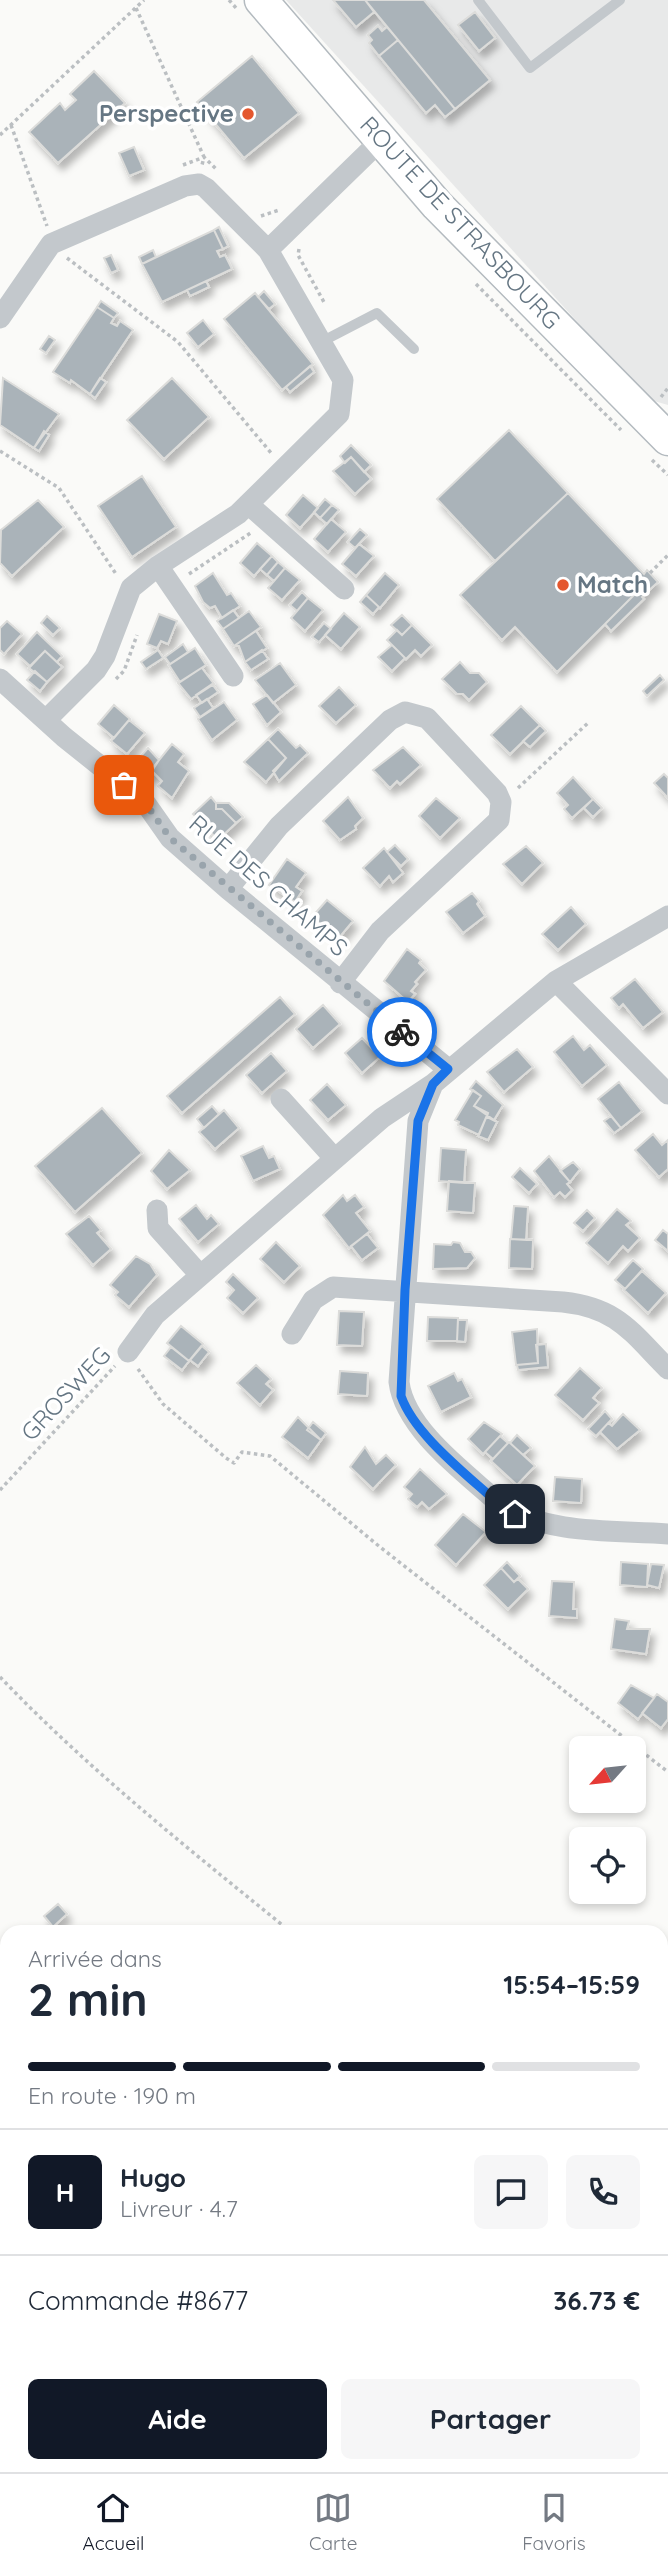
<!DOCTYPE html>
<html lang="fr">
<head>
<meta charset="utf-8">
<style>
  body { margin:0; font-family:Quicksand,sans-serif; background:#f6f6f7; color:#1f2937; height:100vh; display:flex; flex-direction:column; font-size:26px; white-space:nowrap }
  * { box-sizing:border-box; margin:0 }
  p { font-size:23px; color:#747a83 }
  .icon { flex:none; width:38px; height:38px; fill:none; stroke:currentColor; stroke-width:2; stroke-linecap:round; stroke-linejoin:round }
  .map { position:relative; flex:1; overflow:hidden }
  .side { position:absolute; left:0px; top:1925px; width:668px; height:548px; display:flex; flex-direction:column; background:#fff; border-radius:21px 21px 0 0; box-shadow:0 4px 10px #0003 }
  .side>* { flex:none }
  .needle { width:46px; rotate:243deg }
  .controls { position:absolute; left:569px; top:1736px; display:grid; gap:14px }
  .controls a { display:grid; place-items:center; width:77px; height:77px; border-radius:10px; background:#fff; box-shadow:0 4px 10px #0003; font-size:35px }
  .pin { position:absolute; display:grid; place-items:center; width:60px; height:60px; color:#fff; margin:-30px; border-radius:14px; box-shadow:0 4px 10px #0006 }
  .courier { position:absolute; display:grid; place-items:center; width:70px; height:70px; margin:-35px; border:5px solid #1a73e8; border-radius:50%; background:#fff; color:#222; box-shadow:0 2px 9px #0007 }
  .summary em { font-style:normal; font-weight:700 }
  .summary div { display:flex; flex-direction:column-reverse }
  .summary { display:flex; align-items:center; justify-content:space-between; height:119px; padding:0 28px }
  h1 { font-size:46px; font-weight:700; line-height:52px }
  .bar { display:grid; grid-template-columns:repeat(4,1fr); gap:10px 7px; align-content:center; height:84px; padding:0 28px }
  .bar i { height:9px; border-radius:5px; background:#e0e1e3 }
  .bar .active { background:#111827 }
  .bar p { grid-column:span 4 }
  .line { display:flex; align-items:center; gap:18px; padding:0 28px; border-top:2px solid #e0e1e3 }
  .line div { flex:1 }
  .round { display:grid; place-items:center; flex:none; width:74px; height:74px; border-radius:10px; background:#f6f6f7 }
  .action { display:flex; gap:14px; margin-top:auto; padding:14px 28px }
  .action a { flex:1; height:80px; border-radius:10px; background:#111827; color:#fff; font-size:28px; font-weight:700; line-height:80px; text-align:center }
  .action a+a { background:#f6f6f7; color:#1f2937 }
  .tab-bar { display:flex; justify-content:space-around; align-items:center; height:98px; border-top:2px solid #e0e1e3; background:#fff; font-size:19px; color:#747a83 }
  .tab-bar a { display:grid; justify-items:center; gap:4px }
  .tab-bar .active { color:#111827 }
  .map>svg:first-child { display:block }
</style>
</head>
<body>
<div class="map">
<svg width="668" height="2472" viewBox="0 0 668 2472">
  <defs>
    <filter id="shadow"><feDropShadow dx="4.5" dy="7" stdDeviation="3.5" flood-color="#0004"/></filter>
  </defs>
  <rect width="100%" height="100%" fill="#fafaf8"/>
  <path fill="#e8e9e9" d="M286,0H668V405L647,399Z"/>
  <path fill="#aab3b9" stroke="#dcdcda" stroke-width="2" filter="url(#shadow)" d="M333,0H365L374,12L356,27Z
    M365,0H424L490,80L455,109Z
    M475,12L495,38L479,51L458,25Z
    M378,26L382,31L387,27L398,40L379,56L369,43L372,40L368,35Z
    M398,40L455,109L445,117L435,105L426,113L379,56Z
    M252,56L299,113L244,158L197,102Z
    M94,71L125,103L58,163L29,132L60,103L65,110L76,100L70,94Z
    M134,147L144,170L129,176L119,153Z
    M219,227L228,246L223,249L214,230Z
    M214,230L223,249L217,251L220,257L225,255L232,269L162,302L142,264Z
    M153,250L156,257L142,264L139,257Z
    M111,255L118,270L111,273L104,258Z
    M206,281L209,287L190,296L187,290Z
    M264,291L275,304L269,309L258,297Z
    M255,293L313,364L282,390L224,319Z
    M101,301L118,313L114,318L97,307Z
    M97,307L114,318L111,323L117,326L120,321L133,330L90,394L71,380L70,383L53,372Z
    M203,320L214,334L198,347L187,333Z
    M49,336L55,340L46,353L40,349Z
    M310,366L314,372L290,392L286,387Z
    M3,378L59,414L34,448L0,425Z
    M100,378L106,382L95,398L90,394Z
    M172,378L209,417L164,459L127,420Z
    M509,430L568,493L495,561L437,499Z
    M44,431L49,435L39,451L34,448Z
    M351,445L371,465L364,472L351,457L345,463L340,456Z
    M351,457L371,479L355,494L333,471Z
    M142,476L176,527L132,557L98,506Z
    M568,493L644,574L647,570L658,582L646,593L641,588L557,672L515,627L502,640L460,595Z
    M303,495L318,508L300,528L286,515Z
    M325,499L332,505L320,518L314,512Z
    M38,500L64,527L12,576L0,563L1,530Z
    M332,505L339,510L327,524L320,518Z
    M331,519L346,532L328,552L314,539Z
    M360,529L367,535L355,548L348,542Z
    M257,543L272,556L254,576L240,563Z
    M359,544L374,556L356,576L342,564Z
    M272,556L278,562L267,575L260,569Z
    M278,562L285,568L274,581L267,575Z
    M285,568L300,580L282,600L268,588Z
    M213,573L227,595L231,593L240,606L222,618L215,606L210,608L203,602L195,586Z
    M385,573L399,585L380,608L366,595Z
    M641,588L646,593L642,597L644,599L611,631L605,624Z
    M302,592L308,598L297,611L290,605Z
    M366,595L379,607L373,614L360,602Z
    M308,598L323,610L305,631L291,618Z
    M233,610L239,618L223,629L217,621Z
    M249,611L261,627L234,646L223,629Z
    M344,613L360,627L341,649L325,635Z
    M159,614L177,621L168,644L161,641L157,648L147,644Z
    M402,615L412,625L402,635L391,625Z
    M47,616L60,628L53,635L41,623Z
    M7,621L22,634L4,654L0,650V628Z
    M324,623L331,629L319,642L312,637Z
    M412,625L432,645L421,656L415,650L406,659L387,640L397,630L402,635Z
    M256,631L267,648L245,662L239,646H234Z
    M37,632L62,656L57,662L45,651L30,666L17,654Z
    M183,644L188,652L170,664L165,657Z
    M392,645L405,658L392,671L378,657Z
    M195,648L206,665L180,682L169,665Z
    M158,650L163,658L146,669L141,662Z
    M262,650L268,659L251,670L245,662Z
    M45,651L62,667L47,682L29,668Z
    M460,662L470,673H479L487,682L469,700L463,694H457L442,679Z
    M280,663L296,685L273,703L255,680Z
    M206,665L202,668L214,684L191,699L178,683Z
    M35,671L47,682L40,691L27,680Z
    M660,675L664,680L647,696L643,691Z
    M212,684L218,692L202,703L196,695Z
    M339,687L356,705L336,723L319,706Z
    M267,695L281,712L267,725L253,704Z
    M207,699L213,708L200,717L194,708Z
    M224,702L237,720L212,740L198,719Z
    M114,705L130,719L114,738L98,724Z
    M521,706L540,725L510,754L491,735Z
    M129,720L145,733L127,754L111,741Z
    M540,725L546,731L530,747L523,741Z
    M278,729L296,748L300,745L308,753L279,781L273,771L286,758L268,739Z
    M268,739L286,758L266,782L244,762Z
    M172,744L184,754L178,762L189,771L172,798L158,786L162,781L151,770Z
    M403,747L421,765L400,784L397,781L390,788L373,770Z
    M148,748L159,760L148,777L133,765Z
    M664,774L668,778V798L654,783Z
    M573,777L593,799L572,818L564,809L568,805L557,793Z
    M211,797L216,803V809H222L236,823L218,840L193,814Z
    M348,797L363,818L355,826L356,829L340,840L323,821Z
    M436,798L460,818L440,838L419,816Z
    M593,799L602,808L593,817L584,808Z
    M216,803H229L243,817L236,823L222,809H216Z
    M395,845L408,859L401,866L387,852Z
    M526,846L543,863L522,884L503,864Z
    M384,848L403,873L393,882L389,876L380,886L363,868Z
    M287,859L306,873L296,887L302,891L295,902L269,885Z
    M472,893L479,901L477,904L485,916L463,933L446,912Z
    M327,900L353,921L338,939L323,923L321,925L312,917Z
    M571,907L586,924L558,950L542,934Z
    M407,949L421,960L419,963L426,970L415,982L417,984L411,991L415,994L408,1002L384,981Z
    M635,979L663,1012L643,1028L623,1004L619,1008L611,998Z
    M280,997L295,1014L182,1113L167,1096Z
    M323,1005L340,1024L313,1048L296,1029Z
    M573,1036L584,1050L590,1045L607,1065L582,1086L554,1052Z
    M362,1038L380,1057L362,1073L345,1053Z
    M517,1049L533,1067L504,1092L487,1072Z
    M271,1053L287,1071L262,1093L246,1075Z
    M476,1081L503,1105L494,1120L474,1106L481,1096L470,1089Z
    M619,1082L642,1111L621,1128L598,1099Z
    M327,1084L346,1105L328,1120L310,1100Z
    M473,1090L481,1096L474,1106L488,1113L479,1135L458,1125L459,1122L455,1120Z
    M212,1106L219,1114L204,1128L197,1119Z
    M102,1108L142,1153L75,1212L35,1166Z
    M224,1110L239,1128L215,1149L199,1132Z
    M488,1113L487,1117L497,1122L488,1140L478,1136Z
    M611,1116L621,1128L614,1133L604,1121Z
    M653,1134L662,1145L668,1140V1169L659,1177L635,1150Z
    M263,1146L269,1158L274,1156L280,1169L253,1181L241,1156Z
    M441,1148L466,1150L464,1183L439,1181Z
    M169,1150L190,1170L167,1189L151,1171Z
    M549,1156L570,1182L567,1184L572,1190L565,1197L560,1192L554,1197L534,1171Z
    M573,1162L580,1169L570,1182L560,1171Z
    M520,1168L537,1184L529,1193L512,1177Z
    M449,1181L475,1183L473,1213L447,1211Z
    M343,1195L347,1201L355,1195L364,1207L356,1213L370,1231L349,1248L323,1215Z
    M196,1205L207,1219L211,1215L219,1224L198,1242L179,1219Z
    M514,1206L528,1207L526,1240L511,1239Z
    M617,1209L631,1221L626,1225L640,1238L628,1251L623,1246L608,1263L586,1243Z
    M587,1210L595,1218L583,1231L574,1223Z
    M89,1216L101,1230L97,1233L111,1249L93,1265L66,1234Z
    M663,1230L668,1234V1251L655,1240Z
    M367,1234L378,1248L362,1260L351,1246Z
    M510,1239L533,1240L532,1269L509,1268Z
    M276,1242L300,1266L284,1282L260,1259Z
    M453,1242L460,1243L465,1252H471L475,1258L467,1268L433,1269L434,1244L451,1245Z
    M136,1256L150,1264L157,1275L129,1307L115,1295L118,1292L110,1285Z
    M633,1260L643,1269L625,1289L615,1280Z
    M642,1271L666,1293L648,1313L624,1290Z
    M233,1274L258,1298L243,1313L227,1298L234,1290L226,1282Z
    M339,1311L364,1312L362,1346L337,1345Z
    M428,1317L458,1318L457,1341H427Z
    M458,1320H467L465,1342L457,1341Z
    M181,1326L203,1344L189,1361L167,1343Z
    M537,1329L538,1363L516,1365L512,1332Z
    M546,1344L548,1367L518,1370L517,1365L538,1363L536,1345Z
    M202,1346L209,1352L198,1366L190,1360Z
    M171,1347L189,1361L182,1370L164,1356Z
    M256,1365L271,1379L266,1384L273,1390L260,1405L237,1383Z
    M580,1368L602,1388L593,1398L599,1403L583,1420L555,1395Z
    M340,1371L368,1373L367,1396L338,1394Z
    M454,1373L458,1381L462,1379L471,1397L441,1412L428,1386Z
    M605,1411L612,1419L596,1436L588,1429Z
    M623,1414L640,1430L617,1449L600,1432L608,1423L612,1426Z
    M298,1417L321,1440L308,1458L282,1437Z
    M313,1422L326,1433L321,1440L307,1430Z
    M484,1422L502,1434L483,1454L468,1439Z
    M517,1435L531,1448L523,1455L510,1443Z
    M500,1436L508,1443L493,1459L485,1452Z
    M509,1442L535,1466L517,1485L491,1461Z
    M365,1447L376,1464L386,1455L396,1465L373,1489L350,1467Z
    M420,1469L447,1494L429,1509L422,1502L417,1507L408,1499L412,1494L404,1487Z
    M555,1477L582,1479L581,1503L553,1501Z
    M463,1514L486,1532L456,1565L435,1545Z
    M507,1562L520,1576L514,1582L501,1568Z
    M621,1562L648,1564L647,1587L620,1585Z
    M651,1564L664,1565L659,1588L647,1585Z
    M501,1568L514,1582L518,1579L528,1589L508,1609L484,1585Z
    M552,1581L574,1582L573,1609H577V1618L549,1616Z
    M615,1619L629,1621L627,1629H650L646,1654L611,1649Z
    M631,1685L654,1698L638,1719L618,1703Z
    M657,1694L668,1702V1719L661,1728L642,1713Z
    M58,1904L67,1914L53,1927L44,1916Z
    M608,2466H645L648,2472H597Z"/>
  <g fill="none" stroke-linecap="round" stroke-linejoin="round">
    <defs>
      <path id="secondary" d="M261,0L437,205L668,439"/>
    </defs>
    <use href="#secondary" stroke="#b3babf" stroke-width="35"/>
    <path stroke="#bbbfc2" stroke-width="3.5" stroke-dasharray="3.5 3.5" stroke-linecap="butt" d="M229,0L237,9
      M136,8L204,157L202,165
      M11,125L47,226
      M0,135L144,0
      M183,165L204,157L217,170
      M261,216L279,210
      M299,249L298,255L325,304
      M67,258L178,342L272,454
      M476,284L621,430
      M661,397L668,388
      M0,451L59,488L116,574
      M652,460L668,475
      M650,573L668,555
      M189,574L252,532
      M116,679L124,671L137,635
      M518,788L588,723
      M138,1369L163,1404L226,1458L234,1463L242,1452L270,1456L380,1547L668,1772
      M0,1490L115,1366
      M0,1677C89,1770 191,1851 291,1932
      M0,2174L7,2181
      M662,2229L668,2235
      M301,2466L307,2472"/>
    <path stroke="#c3c8cc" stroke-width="10" d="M478,0L530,68L620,0
      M323,341L377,313L414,349"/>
    <path stroke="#c3c8cc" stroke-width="21" d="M0,318L51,244L185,186L199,184L206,188L268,250L381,140
      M248,504L344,589
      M158,566L233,676
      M0,679L64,737L144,801L170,838L228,889L448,1069
      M46,720L96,670L105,656L131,588L158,566L238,514L339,414L343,380L268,250
      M228,889L279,826L390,720L405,712L427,718L497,793L501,802L499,820L380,931L340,983
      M556,981L668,1094
      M433,1084L418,1121L399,1382C405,1430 466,1473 501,1505C549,1535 613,1530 668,1534
      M281,1099L335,1159
      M157,1210L158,1228L200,1275
      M292,1334L313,1300L333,1287L563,1302C618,1308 631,1332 668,1369
      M128,1352L155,1315L382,1118L433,1084L556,981L668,916"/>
    <use href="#secondary" stroke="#fff" stroke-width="32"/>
  </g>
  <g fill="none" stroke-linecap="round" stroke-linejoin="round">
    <path stroke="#99a4ac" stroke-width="7" stroke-dasharray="0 12.6" d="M124,785L144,801L170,838L402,1032"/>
    <path stroke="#1a73e8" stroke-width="9" d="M402,1032L448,1069L433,1084L418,1121L405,1290L401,1396C415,1436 469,1476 501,1506L515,1514"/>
  </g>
  <g fill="#e4572e" stroke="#fff" stroke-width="2.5">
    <circle cx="248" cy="114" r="7"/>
    <circle cx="563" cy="585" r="7"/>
  </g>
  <g text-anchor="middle" stroke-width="7" stroke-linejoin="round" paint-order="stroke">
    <g font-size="24" font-weight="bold" fill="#657683" stroke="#fff" text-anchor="end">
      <text x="234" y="122">Perspective</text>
      <text x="577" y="593" text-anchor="start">Match</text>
    </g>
    <g font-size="24" fill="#657683" stroke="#fff">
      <text transform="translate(460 223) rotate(47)" y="8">ROUTE DE STRASBOURG</text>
      <text transform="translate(268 886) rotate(41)" y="8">RUE DES CHAMPS</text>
      <text transform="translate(66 1394) rotate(-47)" y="8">GROSWEG</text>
    </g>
  </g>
</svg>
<div class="controls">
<a><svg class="needle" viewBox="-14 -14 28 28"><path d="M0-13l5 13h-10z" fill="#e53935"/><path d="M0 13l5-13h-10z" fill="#747a83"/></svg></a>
<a><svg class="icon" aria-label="locate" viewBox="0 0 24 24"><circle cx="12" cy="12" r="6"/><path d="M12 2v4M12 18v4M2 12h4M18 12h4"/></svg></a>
</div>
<div class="pin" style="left:124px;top:785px;background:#ea580c"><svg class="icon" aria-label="bag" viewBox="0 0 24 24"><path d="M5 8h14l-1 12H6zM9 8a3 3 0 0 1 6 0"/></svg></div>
<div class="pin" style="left:515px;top:1514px;background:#1f2937"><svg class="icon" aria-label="home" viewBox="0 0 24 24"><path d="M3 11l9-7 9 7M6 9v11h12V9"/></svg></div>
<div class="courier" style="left:402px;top:1032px"><svg class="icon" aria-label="bike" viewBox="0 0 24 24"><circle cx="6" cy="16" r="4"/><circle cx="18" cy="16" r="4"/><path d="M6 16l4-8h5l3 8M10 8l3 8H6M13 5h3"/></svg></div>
<section class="side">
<div class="summary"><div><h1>2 min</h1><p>Arrivée dans</p></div><em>15:54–15:59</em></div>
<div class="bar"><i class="active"></i><i class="active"></i><i class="active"></i><i></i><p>En route · 190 m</p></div>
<div class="line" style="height:126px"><b class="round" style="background:#111827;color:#fff">H</b><div><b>Hugo</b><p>Livreur · 4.7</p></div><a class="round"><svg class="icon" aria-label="chat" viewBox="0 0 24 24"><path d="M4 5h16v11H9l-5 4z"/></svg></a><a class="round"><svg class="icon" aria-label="phone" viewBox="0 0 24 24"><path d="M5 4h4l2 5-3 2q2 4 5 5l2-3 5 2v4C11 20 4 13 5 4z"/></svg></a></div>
<div class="line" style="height:91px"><div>Commande #8677</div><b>36.73 €</b></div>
<div class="action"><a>Aide</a><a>Partager</a></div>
</section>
</div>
<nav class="tab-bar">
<a class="active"><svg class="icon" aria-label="home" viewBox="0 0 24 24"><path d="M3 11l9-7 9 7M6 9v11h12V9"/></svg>Accueil</a>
<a><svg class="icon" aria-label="map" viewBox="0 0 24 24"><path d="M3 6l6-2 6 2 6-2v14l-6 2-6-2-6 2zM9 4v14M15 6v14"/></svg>Carte</a>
<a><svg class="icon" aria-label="saved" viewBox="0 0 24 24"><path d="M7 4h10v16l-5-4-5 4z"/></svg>Favoris</a>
</nav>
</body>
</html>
